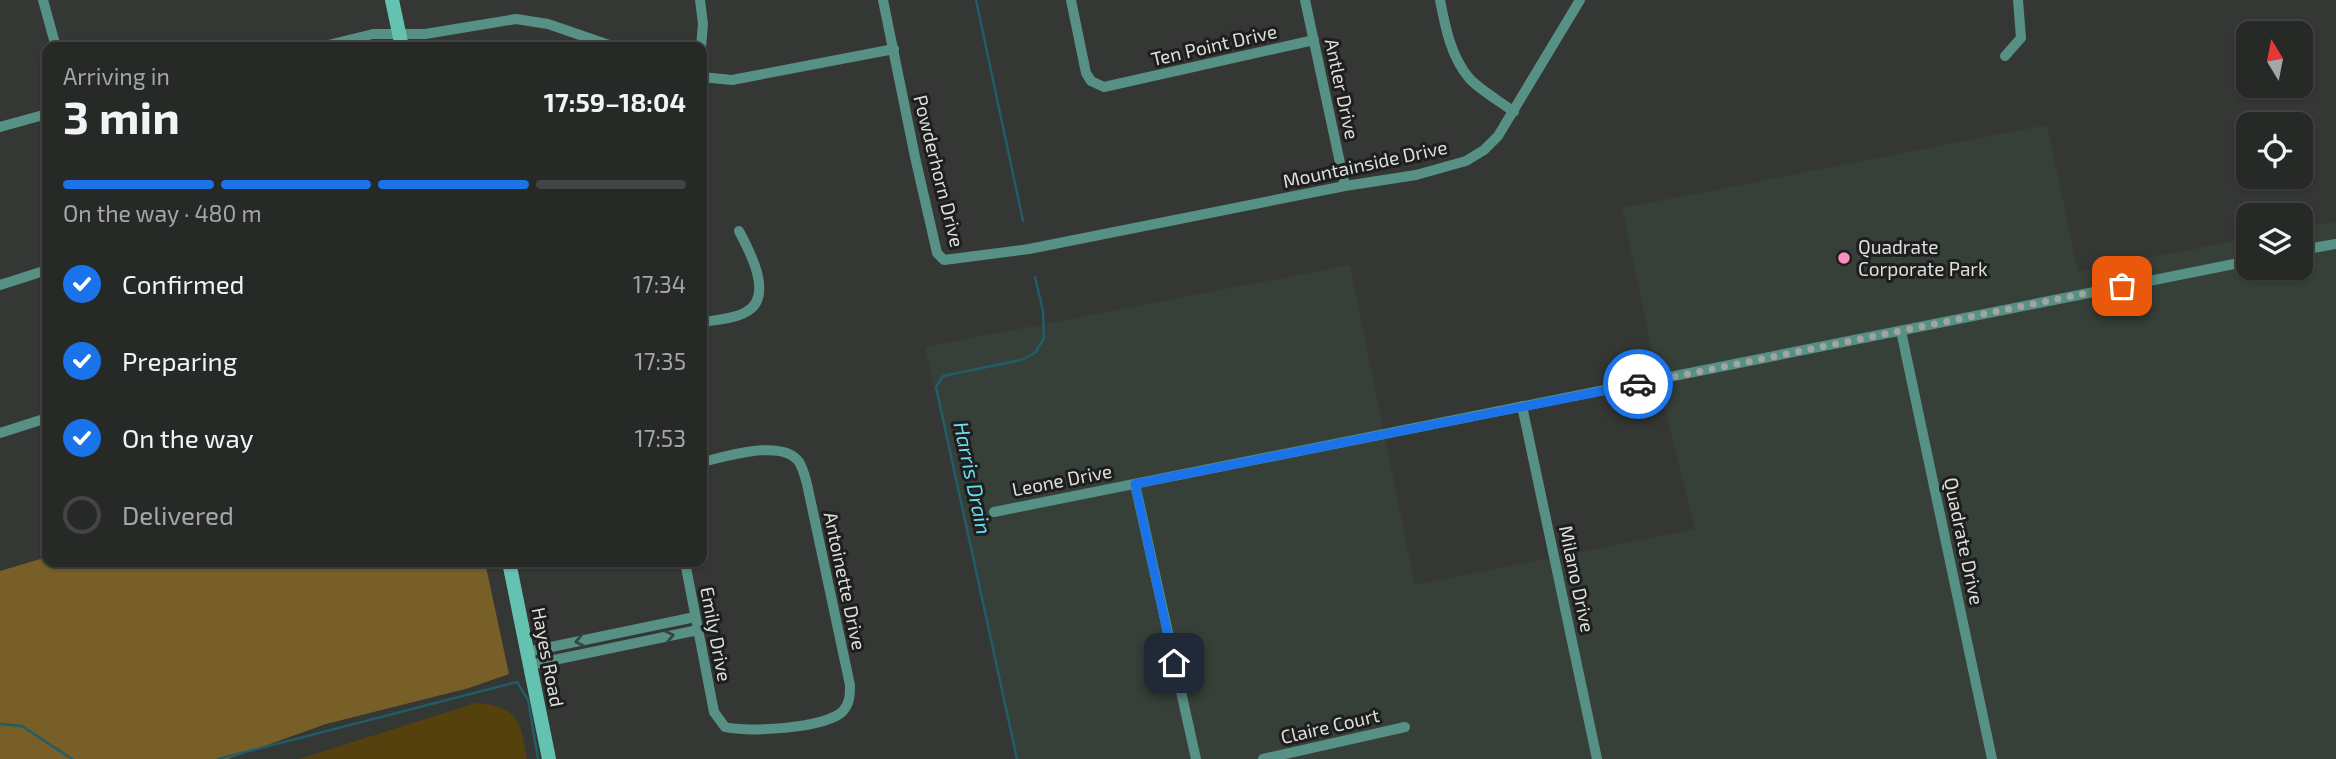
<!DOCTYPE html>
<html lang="en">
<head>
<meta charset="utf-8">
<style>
  body { margin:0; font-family:"Exo 2",sans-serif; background:#333533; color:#f1f3f6; height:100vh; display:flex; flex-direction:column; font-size:26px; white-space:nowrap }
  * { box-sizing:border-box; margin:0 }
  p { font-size:23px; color:#a4a6a7 }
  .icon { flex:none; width:38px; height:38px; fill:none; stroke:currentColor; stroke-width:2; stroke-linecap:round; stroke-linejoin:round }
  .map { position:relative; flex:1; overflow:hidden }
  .side { position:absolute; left:42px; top:42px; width:665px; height:525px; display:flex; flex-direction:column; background:#272927; border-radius:14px; box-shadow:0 2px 5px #0004,0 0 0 2px #434544 }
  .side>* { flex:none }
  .needle { width:46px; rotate:350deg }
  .fabs { position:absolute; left:2236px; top:21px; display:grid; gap:14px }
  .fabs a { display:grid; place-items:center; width:77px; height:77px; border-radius:14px; background:#272927; box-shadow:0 2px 5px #0004,0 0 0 2px #434544; font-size:35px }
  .pin { position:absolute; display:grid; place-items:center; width:60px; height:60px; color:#fff; margin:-30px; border-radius:14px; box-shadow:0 4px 10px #0006 }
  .courier { position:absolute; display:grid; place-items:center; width:70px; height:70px; margin:-35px; border:5px solid #1a73e8; border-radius:50%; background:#fff; color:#222; box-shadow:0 2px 9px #0007 }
  .headline em { font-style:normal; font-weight:700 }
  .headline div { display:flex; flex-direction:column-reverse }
  .headline { display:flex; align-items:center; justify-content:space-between; height:119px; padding:0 21px }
  h1 { font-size:46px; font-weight:700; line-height:52px }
  .bar { display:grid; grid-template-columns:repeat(4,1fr); gap:10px 7px; align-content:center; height:84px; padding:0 21px }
  .bar i { height:9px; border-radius:5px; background:#434544 }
  .bar .selected { background:#1a73e8 }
  .bar p { grid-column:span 4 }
  ol { padding:0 21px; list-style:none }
  li { display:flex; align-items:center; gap:21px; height:77px }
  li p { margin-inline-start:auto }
  li .icon { padding:7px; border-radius:50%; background:#1a73e8; color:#fff; stroke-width:4 }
  li:last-child { color:#a4a6a7 }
  li i { width:38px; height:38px; border:4px solid #434544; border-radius:50% }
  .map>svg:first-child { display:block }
</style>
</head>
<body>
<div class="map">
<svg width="2336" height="759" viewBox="0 0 2336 759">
  <rect width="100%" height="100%" fill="#343734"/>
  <path fill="#374038" d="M2047,125L2078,272L2249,238V268H2301V228L2336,221V759H1018L925,347L1350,265L1415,585L1695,529L1662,398L1622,208Z"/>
  <path fill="#55410d" d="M476,703C519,706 520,721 527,759H299Z"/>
  <path fill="#775f27" d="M47,557V562H485L509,674L469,688L326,724L228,759H0V571Z"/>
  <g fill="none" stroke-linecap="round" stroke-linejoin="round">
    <path stroke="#205d68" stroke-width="2.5" d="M976,0L1023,221
      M0,724L22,726L72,759
      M218,759L517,682L528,700L538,759
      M1017,759L936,387L943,376L1021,360L1035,353L1044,338L1043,311L1035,277"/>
    <path stroke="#579084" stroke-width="10" d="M43,0L56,47
      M700,0L703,24L701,47
      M883,0L915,157L937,253L944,260L1029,249L1345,186L1416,175L1466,161L1484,150L1498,136L1580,0
      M1071,0L1086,73L1091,81L1104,87L1314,40
      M1305,0L1345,186
      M1440,0C1445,26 1451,57 1469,78C1481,91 1500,101 1514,112
      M320,47L373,34H425L516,19L548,24L615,47
      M2005,56L2021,38L2018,0
      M702,77L732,80L894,49
      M0,127L47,114
      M2301,250L2336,244
      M0,285L47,270
      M702,322C715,320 734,319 746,312C775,297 749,250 739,231
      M1901,331L1992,759
      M1522,406L1597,759
      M0,433L47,418
      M1135,484L1196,759
      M994,512L2249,261
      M685,562L714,712L725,727C748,733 827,728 843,711C850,703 850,695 850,685L807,484C805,477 803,468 799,462C783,438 725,457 702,462
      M527,652L695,617
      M530,665L698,630
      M1263,759L1405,727"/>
    <path stroke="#63c3b0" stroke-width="14" d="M392,0L402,47
      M509,562L549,759"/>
  </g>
  <defs><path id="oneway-chevron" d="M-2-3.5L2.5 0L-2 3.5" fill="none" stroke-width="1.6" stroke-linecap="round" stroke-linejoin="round" transform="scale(1.75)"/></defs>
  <g stroke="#314641">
    <use href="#oneway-chevron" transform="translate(669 636) rotate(-12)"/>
    <use href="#oneway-chevron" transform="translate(580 641) rotate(168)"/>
  </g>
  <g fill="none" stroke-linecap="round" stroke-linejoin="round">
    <path stroke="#a2a4a2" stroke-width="7" stroke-dasharray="0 12.6" d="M1638,384L2122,286"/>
    <path stroke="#1a73e8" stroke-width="9" d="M1174,663L1135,484L1638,384"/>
  </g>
  <circle fill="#fc8fc1" stroke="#1d1e1d" stroke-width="2.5" cx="1844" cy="258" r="7"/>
  <g text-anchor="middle" stroke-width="6" stroke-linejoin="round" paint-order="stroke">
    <g font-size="19" fill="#dddfdd" stroke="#1d1e1d">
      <text transform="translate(1214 45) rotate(-13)" y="7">Ten Point Drive</text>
      <text transform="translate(1342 89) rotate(78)" y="7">Antler Drive</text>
      <text transform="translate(1365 164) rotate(-12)" y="7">Mountainside Drive</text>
      <text transform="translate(939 171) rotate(76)" y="7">Powderhorn Drive</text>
      <text transform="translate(1062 480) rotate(-11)" y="7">Leone Drive</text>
      <text transform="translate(1964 541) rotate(78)" y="7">Quadrate Drive</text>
      <text transform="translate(1577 579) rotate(78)" y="7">Milano Drive</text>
      <text transform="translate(845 581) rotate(78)" y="7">Antoinette Drive</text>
      <text transform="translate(716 634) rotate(79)" y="7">Emily Drive</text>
      <text transform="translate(548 657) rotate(79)" y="7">Hayes Road</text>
      <text transform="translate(1330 726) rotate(-13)" y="7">Claire Court</text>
    </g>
    <g font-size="19" fill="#dddfdd" stroke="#1d1e1d" text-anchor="start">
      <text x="1858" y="254">Quadrate<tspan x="1858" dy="22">Corporate Park</tspan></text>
    </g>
    <g font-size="21" font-style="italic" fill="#68dff4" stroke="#1d1e1d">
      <text transform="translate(972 478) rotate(78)" y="7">Harris Drain</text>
    </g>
  </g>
</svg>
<div class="fabs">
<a><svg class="needle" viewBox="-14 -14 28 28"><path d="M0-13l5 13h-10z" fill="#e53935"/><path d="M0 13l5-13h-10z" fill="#a4a6a7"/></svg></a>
<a><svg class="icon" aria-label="locate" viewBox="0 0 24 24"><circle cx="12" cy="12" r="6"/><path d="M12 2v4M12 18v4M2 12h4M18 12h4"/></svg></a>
<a><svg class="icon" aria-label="layers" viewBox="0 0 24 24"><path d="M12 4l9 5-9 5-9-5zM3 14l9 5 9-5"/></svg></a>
</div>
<div class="pin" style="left:2122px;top:286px;background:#ea580c"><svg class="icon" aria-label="bag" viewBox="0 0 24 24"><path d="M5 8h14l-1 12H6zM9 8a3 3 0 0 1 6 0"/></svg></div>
<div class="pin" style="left:1174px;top:663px;background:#1f2937"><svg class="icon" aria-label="home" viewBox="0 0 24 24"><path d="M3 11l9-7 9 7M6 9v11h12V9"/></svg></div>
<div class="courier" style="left:1638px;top:384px"><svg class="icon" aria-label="car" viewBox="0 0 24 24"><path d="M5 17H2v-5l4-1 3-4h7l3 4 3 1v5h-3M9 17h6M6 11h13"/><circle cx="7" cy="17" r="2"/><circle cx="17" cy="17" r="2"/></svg></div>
<section class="side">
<div class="headline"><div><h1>3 min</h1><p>Arriving in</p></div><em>17:59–18:04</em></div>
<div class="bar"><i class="selected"></i><i class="selected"></i><i class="selected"></i><i></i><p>On the way · 480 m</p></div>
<ol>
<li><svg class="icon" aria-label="check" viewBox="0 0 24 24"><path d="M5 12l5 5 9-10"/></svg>Confirmed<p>17:34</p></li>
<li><svg class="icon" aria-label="check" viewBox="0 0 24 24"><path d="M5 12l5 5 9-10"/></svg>Preparing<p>17:35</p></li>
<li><svg class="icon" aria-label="check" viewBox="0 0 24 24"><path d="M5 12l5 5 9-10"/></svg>On the way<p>17:53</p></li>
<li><i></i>Delivered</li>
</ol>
</section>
</div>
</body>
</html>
